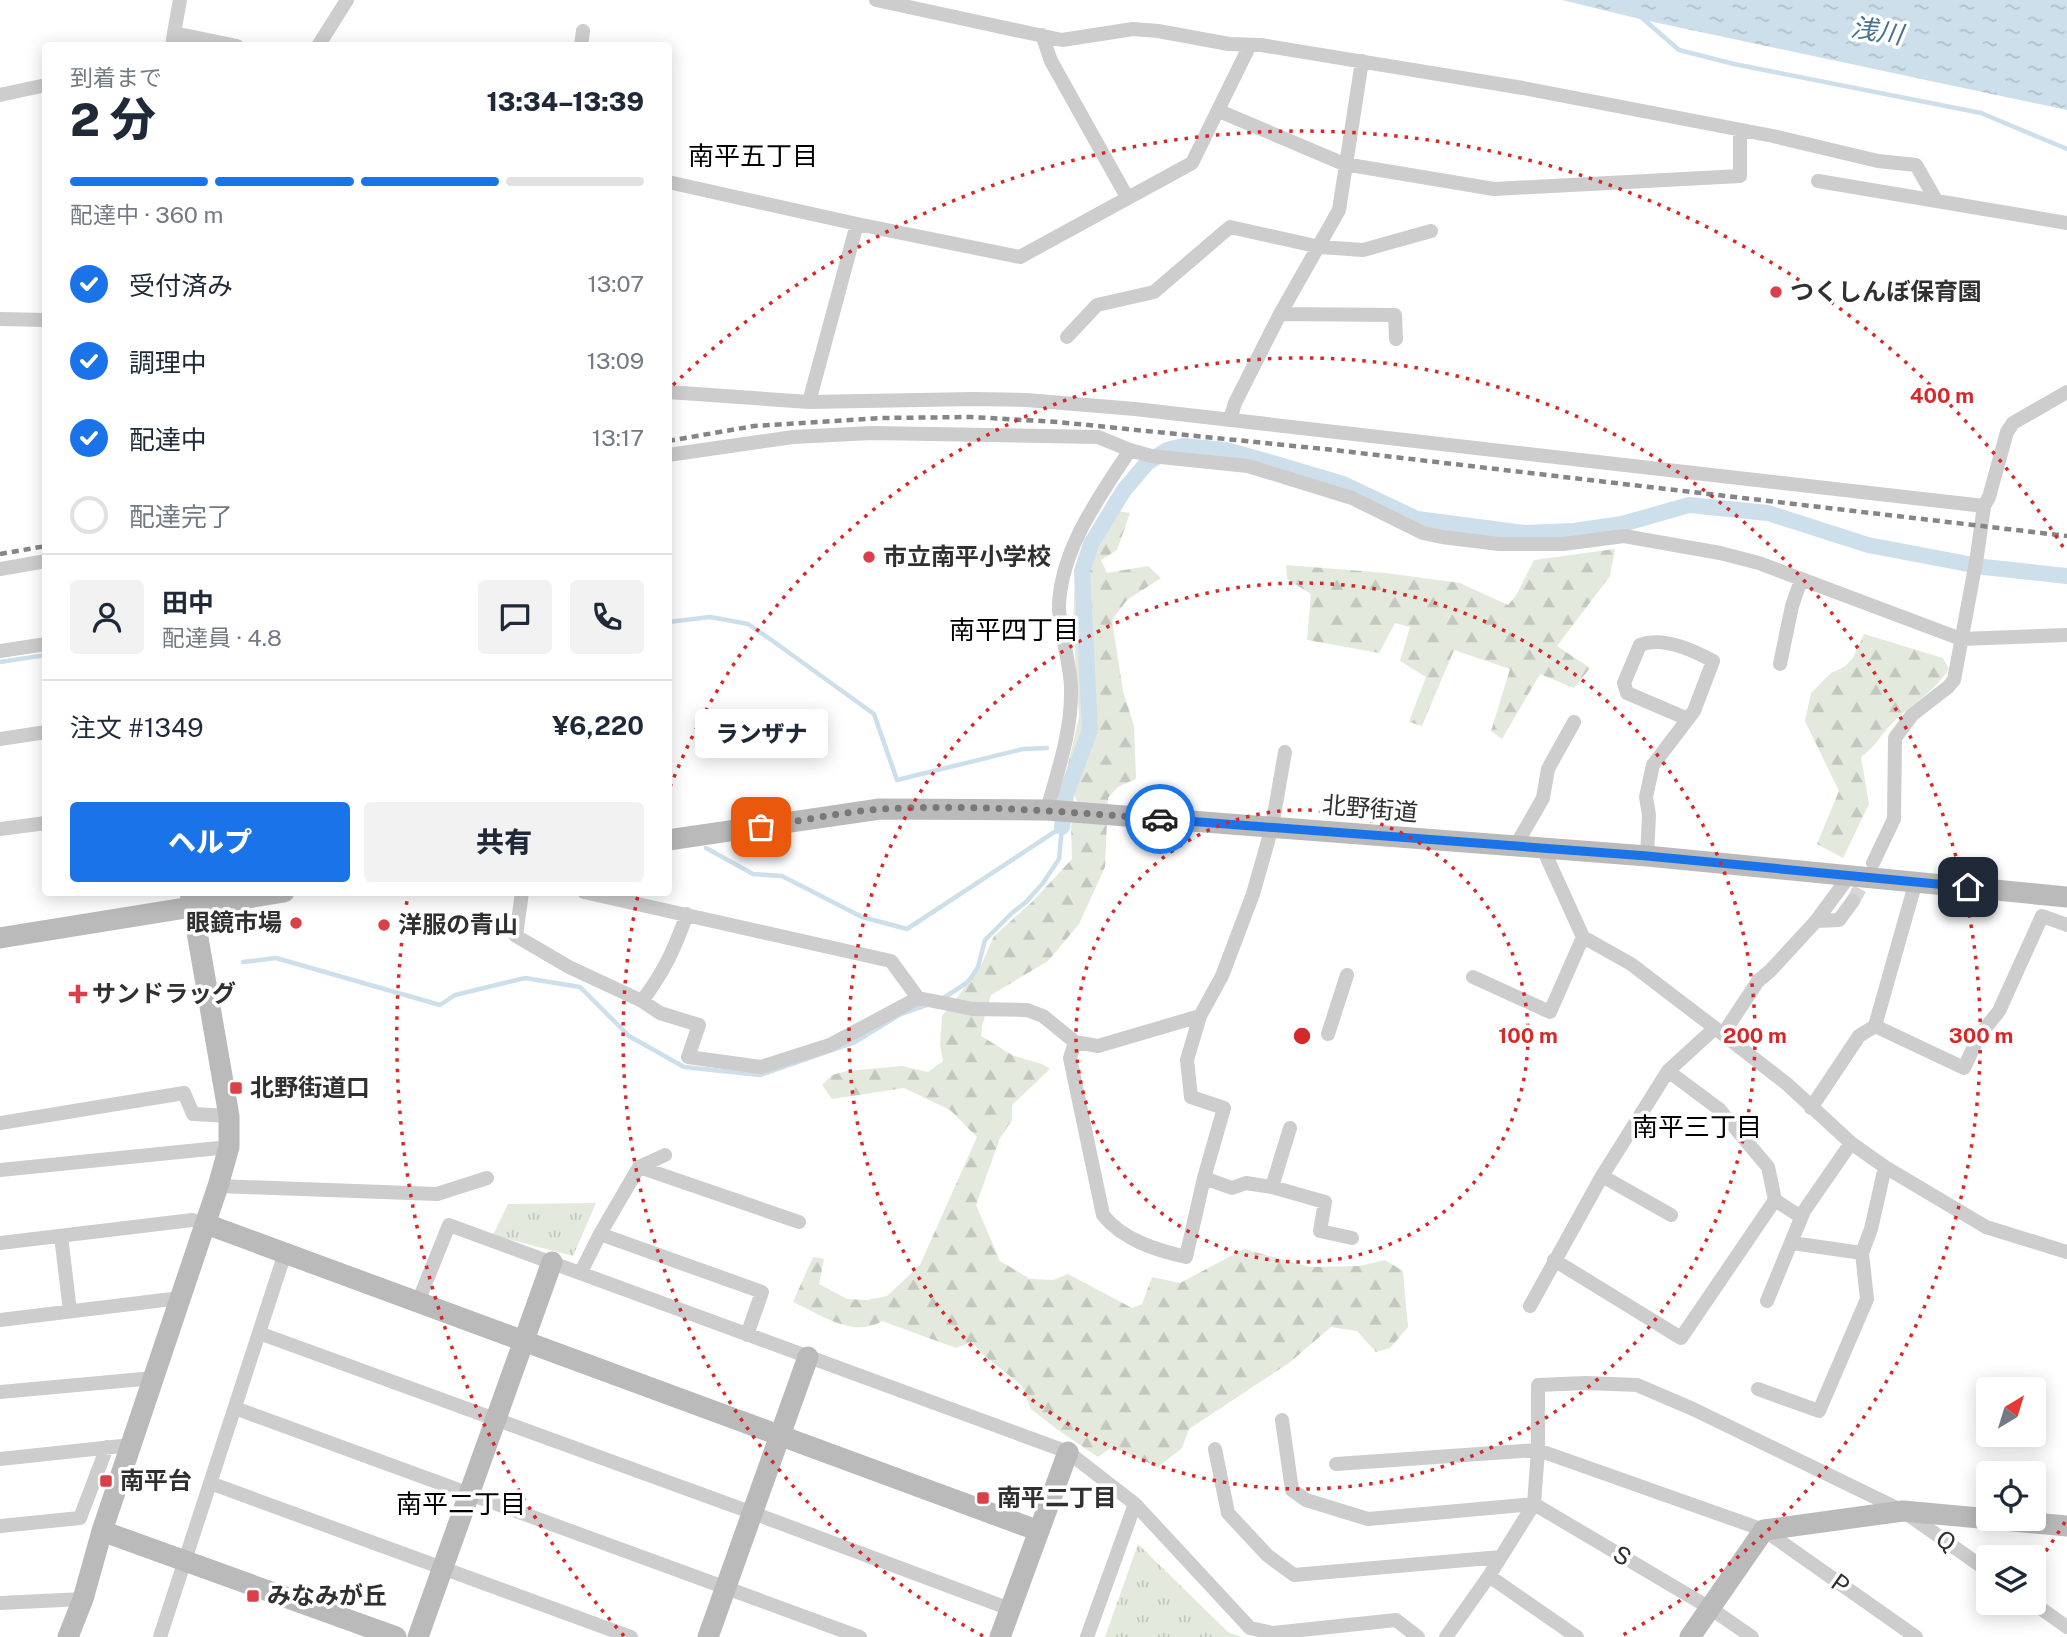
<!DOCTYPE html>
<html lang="ja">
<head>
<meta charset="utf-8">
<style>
  body { margin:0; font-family:"Public Sans","Noto Sans JP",sans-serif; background:#f2f2f3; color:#1f2937; height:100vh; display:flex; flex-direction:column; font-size:26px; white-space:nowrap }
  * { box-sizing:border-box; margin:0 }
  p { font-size:23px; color:#747a83 }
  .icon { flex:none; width:38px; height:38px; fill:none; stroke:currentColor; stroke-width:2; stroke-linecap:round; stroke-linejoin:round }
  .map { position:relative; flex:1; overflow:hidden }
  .details { position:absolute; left:42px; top:42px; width:630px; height:854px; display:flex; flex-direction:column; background:#fff; border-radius:7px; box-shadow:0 4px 18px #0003 }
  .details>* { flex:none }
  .needle { width:46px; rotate:38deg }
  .controls { position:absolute; left:1976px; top:1377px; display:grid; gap:14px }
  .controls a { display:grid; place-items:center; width:70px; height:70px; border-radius:7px; background:#fff; box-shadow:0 4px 18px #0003; font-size:35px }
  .pin { position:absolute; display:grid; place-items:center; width:60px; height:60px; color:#fff; margin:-30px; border-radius:14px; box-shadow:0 4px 10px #0006 }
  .courier { position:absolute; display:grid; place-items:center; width:70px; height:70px; margin:-35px; border:5px solid #1a73e8; border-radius:50%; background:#fff; color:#222; box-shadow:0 2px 9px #0007 }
  .bubble { position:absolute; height:49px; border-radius:7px; background:#fff; box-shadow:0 4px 18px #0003; font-size:23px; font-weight:800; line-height:49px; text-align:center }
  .headline em { font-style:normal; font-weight:800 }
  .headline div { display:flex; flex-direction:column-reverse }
  .headline { display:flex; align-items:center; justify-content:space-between; height:119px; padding:0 28px }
  h1 { font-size:46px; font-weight:800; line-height:52px }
  .bar { display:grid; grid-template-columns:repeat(4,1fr); gap:10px 7px; align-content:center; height:84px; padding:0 28px }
  .bar i { height:9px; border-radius:5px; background:#e0e1e3 }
  .bar .active { background:#1a73e8 }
  .bar p { grid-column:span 4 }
  .line { display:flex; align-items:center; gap:18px; padding:0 28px; border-top:2px solid #e0e1e3 }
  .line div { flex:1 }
  .round { display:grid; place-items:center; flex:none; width:74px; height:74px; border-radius:7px; background:#f2f2f3 }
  ol { padding:0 28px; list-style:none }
  li { display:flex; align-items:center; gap:21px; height:77px }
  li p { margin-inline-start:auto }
  li .icon { padding:7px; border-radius:50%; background:#1a73e8; color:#fff; stroke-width:4 }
  li:last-child { color:#747a83 }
  li i { width:38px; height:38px; border:4px solid #e0e1e3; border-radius:50% }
  .primary-button { display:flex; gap:14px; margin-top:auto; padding:14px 28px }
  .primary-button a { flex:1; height:80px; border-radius:7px; background:#1a73e8; color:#fff; font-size:28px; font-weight:800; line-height:80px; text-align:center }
  .primary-button a+a { background:#f2f2f3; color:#1f2937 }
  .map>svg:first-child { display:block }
</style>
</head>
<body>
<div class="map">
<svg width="2067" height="1637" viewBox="0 0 2067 1637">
  <defs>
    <pattern id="forest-firs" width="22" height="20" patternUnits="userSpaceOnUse" patternTransform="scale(1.75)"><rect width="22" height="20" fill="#e3e9dd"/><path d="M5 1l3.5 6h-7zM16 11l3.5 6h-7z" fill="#c3c8be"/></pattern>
    <pattern id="park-tufts" width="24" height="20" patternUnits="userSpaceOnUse" patternTransform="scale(1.75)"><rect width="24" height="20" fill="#e3e9dd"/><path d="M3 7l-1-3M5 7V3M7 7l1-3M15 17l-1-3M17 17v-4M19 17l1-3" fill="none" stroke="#c3c8be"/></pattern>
    <pattern id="water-ripples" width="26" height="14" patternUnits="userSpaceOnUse" patternTransform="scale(1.75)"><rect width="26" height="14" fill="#cddfeb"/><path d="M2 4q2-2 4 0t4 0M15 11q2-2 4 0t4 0" fill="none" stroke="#b0c0ca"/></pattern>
  </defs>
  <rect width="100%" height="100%" fill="#fff"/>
  <path fill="url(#forest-firs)" d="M1104,509L1130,513L1117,550L1101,560L1107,573L1148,566L1161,578L1127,600L1112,620L1123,691L1134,726L1136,779L1118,787L1108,798L1105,867L1079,924L1048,961L991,995L982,1026L981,1036L1014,1056L1042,1064L1050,1069L1012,1105V1120L1000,1138L976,1205L1000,1261L1030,1279L1053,1280L1068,1274L1132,1308L1142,1304L1152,1277L1180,1283L1244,1249L1310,1267L1359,1266L1385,1260L1403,1271L1408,1327L1390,1348L1376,1352L1357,1331L1331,1327L1289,1363L1189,1429L1182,1448L1158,1467L1112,1447L1098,1457L1058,1430L1031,1409L1022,1386L985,1356L972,1342L956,1348L882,1321C854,1339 820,1314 793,1302L813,1257L824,1259L819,1284L847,1299L867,1300L887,1296L920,1265L977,1137L950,1110L904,1088L832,1099L822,1085L832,1075L847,1071L902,1066L928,1072L943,1061L940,1045L942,1016L979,970L994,936L1032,902L1072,859L1071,826L1077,801L1065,778L1079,717L1073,624L1075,574Z
    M1615,549L1610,576L1557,646L1590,668L1574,688L1540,674L1502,739L1491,731L1510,669L1454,650L1422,726L1409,722L1426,677L1400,661L1410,627L1395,623L1379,653L1307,640L1311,594L1287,579L1286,565L1386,573L1460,583L1508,605L1517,594L1534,560Z
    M1864,634L1943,658L1949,669C1932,695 1907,706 1888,728C1876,741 1877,745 1861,757L1869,804L1843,858L1817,844L1839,791L1805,721L1811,693L1831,673L1844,667L1853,658Z"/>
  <path fill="url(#park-tufts)" d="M596,1203L573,1256L493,1235L508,1204Z
    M1138,1544L1228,1632L1242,1637H1105Z"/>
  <path fill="url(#water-ripples)" d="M1562,0H2067V110L1644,20Z"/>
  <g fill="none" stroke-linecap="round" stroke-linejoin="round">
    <path stroke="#cddfeb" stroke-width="4.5" d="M1641,17L1679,50L1734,64L1981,113L2067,149
      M668,622L710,617L748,624L770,639L874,714L897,780L1023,749L1047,748
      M0,662L46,655
      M706,848L753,874L782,876L862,917L907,929L1062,827
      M243,962L276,958L440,1005L455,995L525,978L580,987L629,1036L684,1067L760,1075L855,1042L899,1015L927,1005
      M942,999L965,984L971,978L978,967L985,940L1012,913L1026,902L1043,883L1059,859L1062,827"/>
    <path stroke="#cddfeb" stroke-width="16" d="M1062,827L1066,794L1090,730L1082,571L1091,544L1124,490L1147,463L1167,450L1183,446L1226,450L1269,462L1343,484L1417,519L1524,533L1574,531L1622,524L1689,505L1768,513L1868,545L1984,567L2067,576"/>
    <path stroke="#d6d6d6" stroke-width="14" stroke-dasharray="14 7" stroke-linecap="butt" d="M1853,901L1870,870"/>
    <path stroke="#cdcdcd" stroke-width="14" d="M876,0L1062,40L1133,29L1158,31L1229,44L1261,45L1523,88L1773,136L1878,161L1916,165L1936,200
      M174,33L180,0
      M1042,35L1051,61L1127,197
      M172,46L174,33L237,46
      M318,46L347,0
      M581,46L583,31
      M0,95L46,85
      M1219,111L1344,164L1494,189L1740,176V130
      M1818,181L2067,223
      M668,182L857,224L1020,257L1192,163L1250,45
      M1280,314L1395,315L1396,339
      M0,319L46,320
      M1067,337L1097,305L1154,292L1230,227L1320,247L1363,250L1431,231
      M668,392L809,402L974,399L1026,400L1135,409L1984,506
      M809,402L857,224
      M1230,420L1235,403L1280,314L1339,210L1362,61
      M1130,450L1151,456L1248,466L1352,498L1423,533L1442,537L1499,544H1563L1624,536L1720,553L1759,563L1961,639L2067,635
      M668,455L793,437L872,433L1098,437L1130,450C1100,496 1062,547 1059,604C1058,628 1071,663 1071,689C1072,731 1058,770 1047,810
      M0,569L46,561
      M0,651L46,644
      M1780,664L1792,606L1801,580
      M0,739L46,732
      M0,829L46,823
      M1515,847L1543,798L1548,769L1574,722
      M1647,856L1649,815L1646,797L1653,765L1694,711L1713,661C1693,650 1662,636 1640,645L1624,683L1627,693L1688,719
      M1873,863L1894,819L1895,738L1912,715L1948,687L1954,680L1977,556L1984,506L1989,497L2007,432L2013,423L2067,392
      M522,892L516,936L569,967L642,1001L660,1013L699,1025L688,1057L761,1067L830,1045L918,998L973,1009L1027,1010L1043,1016L1075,1042L1098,1046L1200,1016
      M584,892L891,961L918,998
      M1816,921L1839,920L1853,901
      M1473,977L1550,1012L1583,937L1543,849
      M642,1001C665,970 674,950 687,914
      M1875,1026L1964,1068L1979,1036L1999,1011L2042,916L2067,925
      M1715,1028L1787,1084L1851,1143L1885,1167L1986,1227L2067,1252
      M1328,1034L1347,975
      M1723,1034L1758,981L1770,971L1816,921L1850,875
      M1075,1042L1070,1058L1103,1215C1123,1240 1156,1250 1186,1257L1204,1178L1224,1108L1191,1097L1187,1060L1200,1016L1222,976L1253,894L1272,827L1285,752
      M1811,1108L1859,1036L1875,1026L1916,881
      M0,1123L184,1093L193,1114L229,1116
      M639,1167L665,1155
      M0,1170L229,1147
      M1602,1176L1671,1215
      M1204,1178L1232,1188L1246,1183L1272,1187L1325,1202L1320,1231L1352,1238
      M218,1186L437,1194L487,1178
      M1272,1187L1290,1128
      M1775,1200L1801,1217
      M600,1234L762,1292L747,1335
      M61,1236L70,1311
      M0,1243L192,1220L206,1224
      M1792,1243L1862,1253
      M1554,1260L1681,1338L1775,1200L1768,1167L1719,1109L1668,1071
      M581,1272L600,1234L639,1167L799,1222
      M1767,1301L1804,1211L1851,1143
      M418,1302L449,1225L1068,1452L1135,1504L1250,1628L1273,1633L1396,1620L1418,1637
      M1530,1306L1602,1176L1668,1071L1715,1028L1631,964L1583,937
      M0,1320L180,1298
      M259,1333L753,1513L1010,1609
      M1758,1389L1819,1411L1867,1299L1862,1253L1871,1229L1885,1167
      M0,1392L154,1378
      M235,1408L860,1637
      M1282,1420L1292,1490L1306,1500L1368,1519L1534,1504
      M1215,1449L1228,1513L1267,1555L1294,1575L1501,1557
      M0,1459L131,1445
      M1336,1464L1538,1450L1764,1530L1916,1637
      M210,1483L631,1637
      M1534,1504L1710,1608L1752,1637
      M0,1526L80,1518L107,1447
      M1489,1576L1577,1637
      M0,1603L83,1599
      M2033,1603L2067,1627
      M160,1637L285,1253
      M1087,1637L1135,1504
      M1446,1637L1489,1576L1534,1504L1538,1450V1385L1586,1383L1637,1385L1693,1409L1903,1511L1988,1571"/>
    <path stroke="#bababa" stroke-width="21" d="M668,840L880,809L1047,810L1647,856L2067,897
      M0,938L284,892
      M206,1224L1039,1531
      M102,1531L396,1637
      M68,1637L83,1599L102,1531L218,1186L229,1147V1116L190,892
      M418,1637L552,1262
      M708,1637L808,1357
      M1000,1637L1068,1452
      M1690,1637L1764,1530L1903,1511L2067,1526"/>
    <path stroke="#858585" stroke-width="4.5" stroke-dasharray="7 5" stroke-linecap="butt" d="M668,441L754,426L882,418L971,417L1058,422L1334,450L2067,536
      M0,554L46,546"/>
  </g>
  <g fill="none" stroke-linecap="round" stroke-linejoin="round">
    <path stroke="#787878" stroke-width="7" stroke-dasharray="0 12.6" d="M761,827C801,821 842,812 882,809C975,804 1068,812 1160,819"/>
    <path stroke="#1a73e8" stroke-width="9" d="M1160,819L1647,856L1968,887"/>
  </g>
  <g fill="none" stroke="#d62828" stroke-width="3.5" stroke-dasharray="3.5 7">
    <circle cx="1302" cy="1036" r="226"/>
    <circle cx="1302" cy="1036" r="453"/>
    <path d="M983 1636A679 679 0 0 1 638 895M670 787A679 679 0 1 1 1621 1636"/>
    <path d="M2065 1522A905 905 0 0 1 2034 1568M624 1636A905 905 0 0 1 408 894M673 385A905 905 0 0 1 2065 550"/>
  </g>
  <g fill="#da404a" stroke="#fff" stroke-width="2.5">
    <circle cx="1776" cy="292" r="7"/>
    <circle cx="869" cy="557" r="7"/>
    <circle cx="296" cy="923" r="7"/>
    <circle cx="384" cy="925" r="7"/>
    <path d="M74.5 983.5h7v7h7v7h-7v7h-7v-7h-7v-7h7z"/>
    <rect x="229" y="1081" width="14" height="14" rx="3.5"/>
    <rect x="99" y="1474" width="14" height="14" rx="3.5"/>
    <rect x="976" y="1491" width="14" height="14" rx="3.5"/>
    <rect x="246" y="1589" width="14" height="14" rx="3.5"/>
  </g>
  <g text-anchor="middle" stroke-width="7" stroke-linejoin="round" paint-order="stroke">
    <g font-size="24" font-weight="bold" fill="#303030" stroke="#fff" text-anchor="start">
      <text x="1790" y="300">つくしんぼ保育園</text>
      <text x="883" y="565">市立南平小学校</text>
      <text x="282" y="931" text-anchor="end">眼鏡市場</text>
      <text x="398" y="933">洋服の青山</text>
      <text x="92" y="1002">サンドラッグ</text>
      <text x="250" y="1096">北野街道口</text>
      <text x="120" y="1489">南平台</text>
      <text x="997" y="1506">南平二丁目</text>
      <text x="267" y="1604">みなみが丘</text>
    </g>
    <g font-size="24" fill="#303030" stroke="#fff">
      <text transform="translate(1370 809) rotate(5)" y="8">北野街道</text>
      <text transform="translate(1946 1541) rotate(35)" y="8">Q</text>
      <text transform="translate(1622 1556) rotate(31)" y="8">S</text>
      <text transform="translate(1840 1584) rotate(35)" y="8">P</text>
    </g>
    <g font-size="26" font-style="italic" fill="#43708e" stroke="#fff">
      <text transform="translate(1877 31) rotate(9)" y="9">浅川</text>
    </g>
    <g font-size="26" fill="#000" stroke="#fff">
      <text x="753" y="165">南平五丁目</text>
      <text x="1014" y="639">南平四丁目</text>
      <text x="1697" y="1136">南平三丁目</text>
      <text x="461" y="1513">南平二丁目</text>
    </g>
  </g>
  <circle cx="1302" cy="1036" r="10" fill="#d62828" stroke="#fff" stroke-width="3.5"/>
  <g font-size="21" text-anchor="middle" font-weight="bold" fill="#d62828" stroke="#fff" stroke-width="7" stroke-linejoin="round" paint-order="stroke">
    <text x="1942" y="403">400 m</text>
    <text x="1528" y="1043">100 m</text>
    <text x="1755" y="1043">200 m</text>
    <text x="1981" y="1043">300 m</text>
  </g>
</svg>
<div class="controls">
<a><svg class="needle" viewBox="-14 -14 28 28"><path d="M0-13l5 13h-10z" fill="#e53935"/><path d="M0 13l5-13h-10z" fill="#747a83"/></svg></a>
<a><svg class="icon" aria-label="locate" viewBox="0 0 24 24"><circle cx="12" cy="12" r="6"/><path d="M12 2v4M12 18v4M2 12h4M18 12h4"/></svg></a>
<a><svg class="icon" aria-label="layers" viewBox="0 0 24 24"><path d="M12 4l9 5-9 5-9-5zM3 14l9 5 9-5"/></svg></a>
</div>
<div class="pin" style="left:761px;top:827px;background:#ea580c"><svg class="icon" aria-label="bag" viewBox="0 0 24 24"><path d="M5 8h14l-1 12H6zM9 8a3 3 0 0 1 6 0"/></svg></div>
<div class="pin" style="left:1968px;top:887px;background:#1f2937"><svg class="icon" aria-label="home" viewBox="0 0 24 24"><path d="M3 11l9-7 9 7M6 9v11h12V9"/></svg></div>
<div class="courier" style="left:1160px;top:819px"><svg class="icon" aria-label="car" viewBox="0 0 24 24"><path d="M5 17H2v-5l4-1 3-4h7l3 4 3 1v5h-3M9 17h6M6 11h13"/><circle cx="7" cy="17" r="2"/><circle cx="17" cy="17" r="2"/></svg></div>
<div class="bubble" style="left:695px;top:709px;width:133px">ランザナ</div>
<section class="details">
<div class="headline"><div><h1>2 分</h1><p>到着まで</p></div><em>13:34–13:39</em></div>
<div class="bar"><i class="active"></i><i class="active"></i><i class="active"></i><i></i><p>配達中 · 360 m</p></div>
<ol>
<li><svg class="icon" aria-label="check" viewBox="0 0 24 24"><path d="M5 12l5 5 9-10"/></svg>受付済み<p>13:07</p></li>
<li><svg class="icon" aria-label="check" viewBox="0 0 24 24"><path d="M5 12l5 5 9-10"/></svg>調理中<p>13:09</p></li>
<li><svg class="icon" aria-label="check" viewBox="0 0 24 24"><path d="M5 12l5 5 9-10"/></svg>配達中<p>13:17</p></li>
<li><i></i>配達完了</li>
</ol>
<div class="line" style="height:126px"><a class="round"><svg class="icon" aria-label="person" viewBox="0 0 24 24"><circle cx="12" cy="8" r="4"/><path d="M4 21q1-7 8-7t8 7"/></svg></a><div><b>田中</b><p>配達員 · 4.8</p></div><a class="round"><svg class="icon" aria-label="chat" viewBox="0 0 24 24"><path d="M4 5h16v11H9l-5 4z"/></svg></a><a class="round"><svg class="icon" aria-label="phone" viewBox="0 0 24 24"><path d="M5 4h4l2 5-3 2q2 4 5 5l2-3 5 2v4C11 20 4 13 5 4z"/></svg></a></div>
<div class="line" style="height:91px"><div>注文 #1349</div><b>¥6,220</b></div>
<div class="primary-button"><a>ヘルプ</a><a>共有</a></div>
</section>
</div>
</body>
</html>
